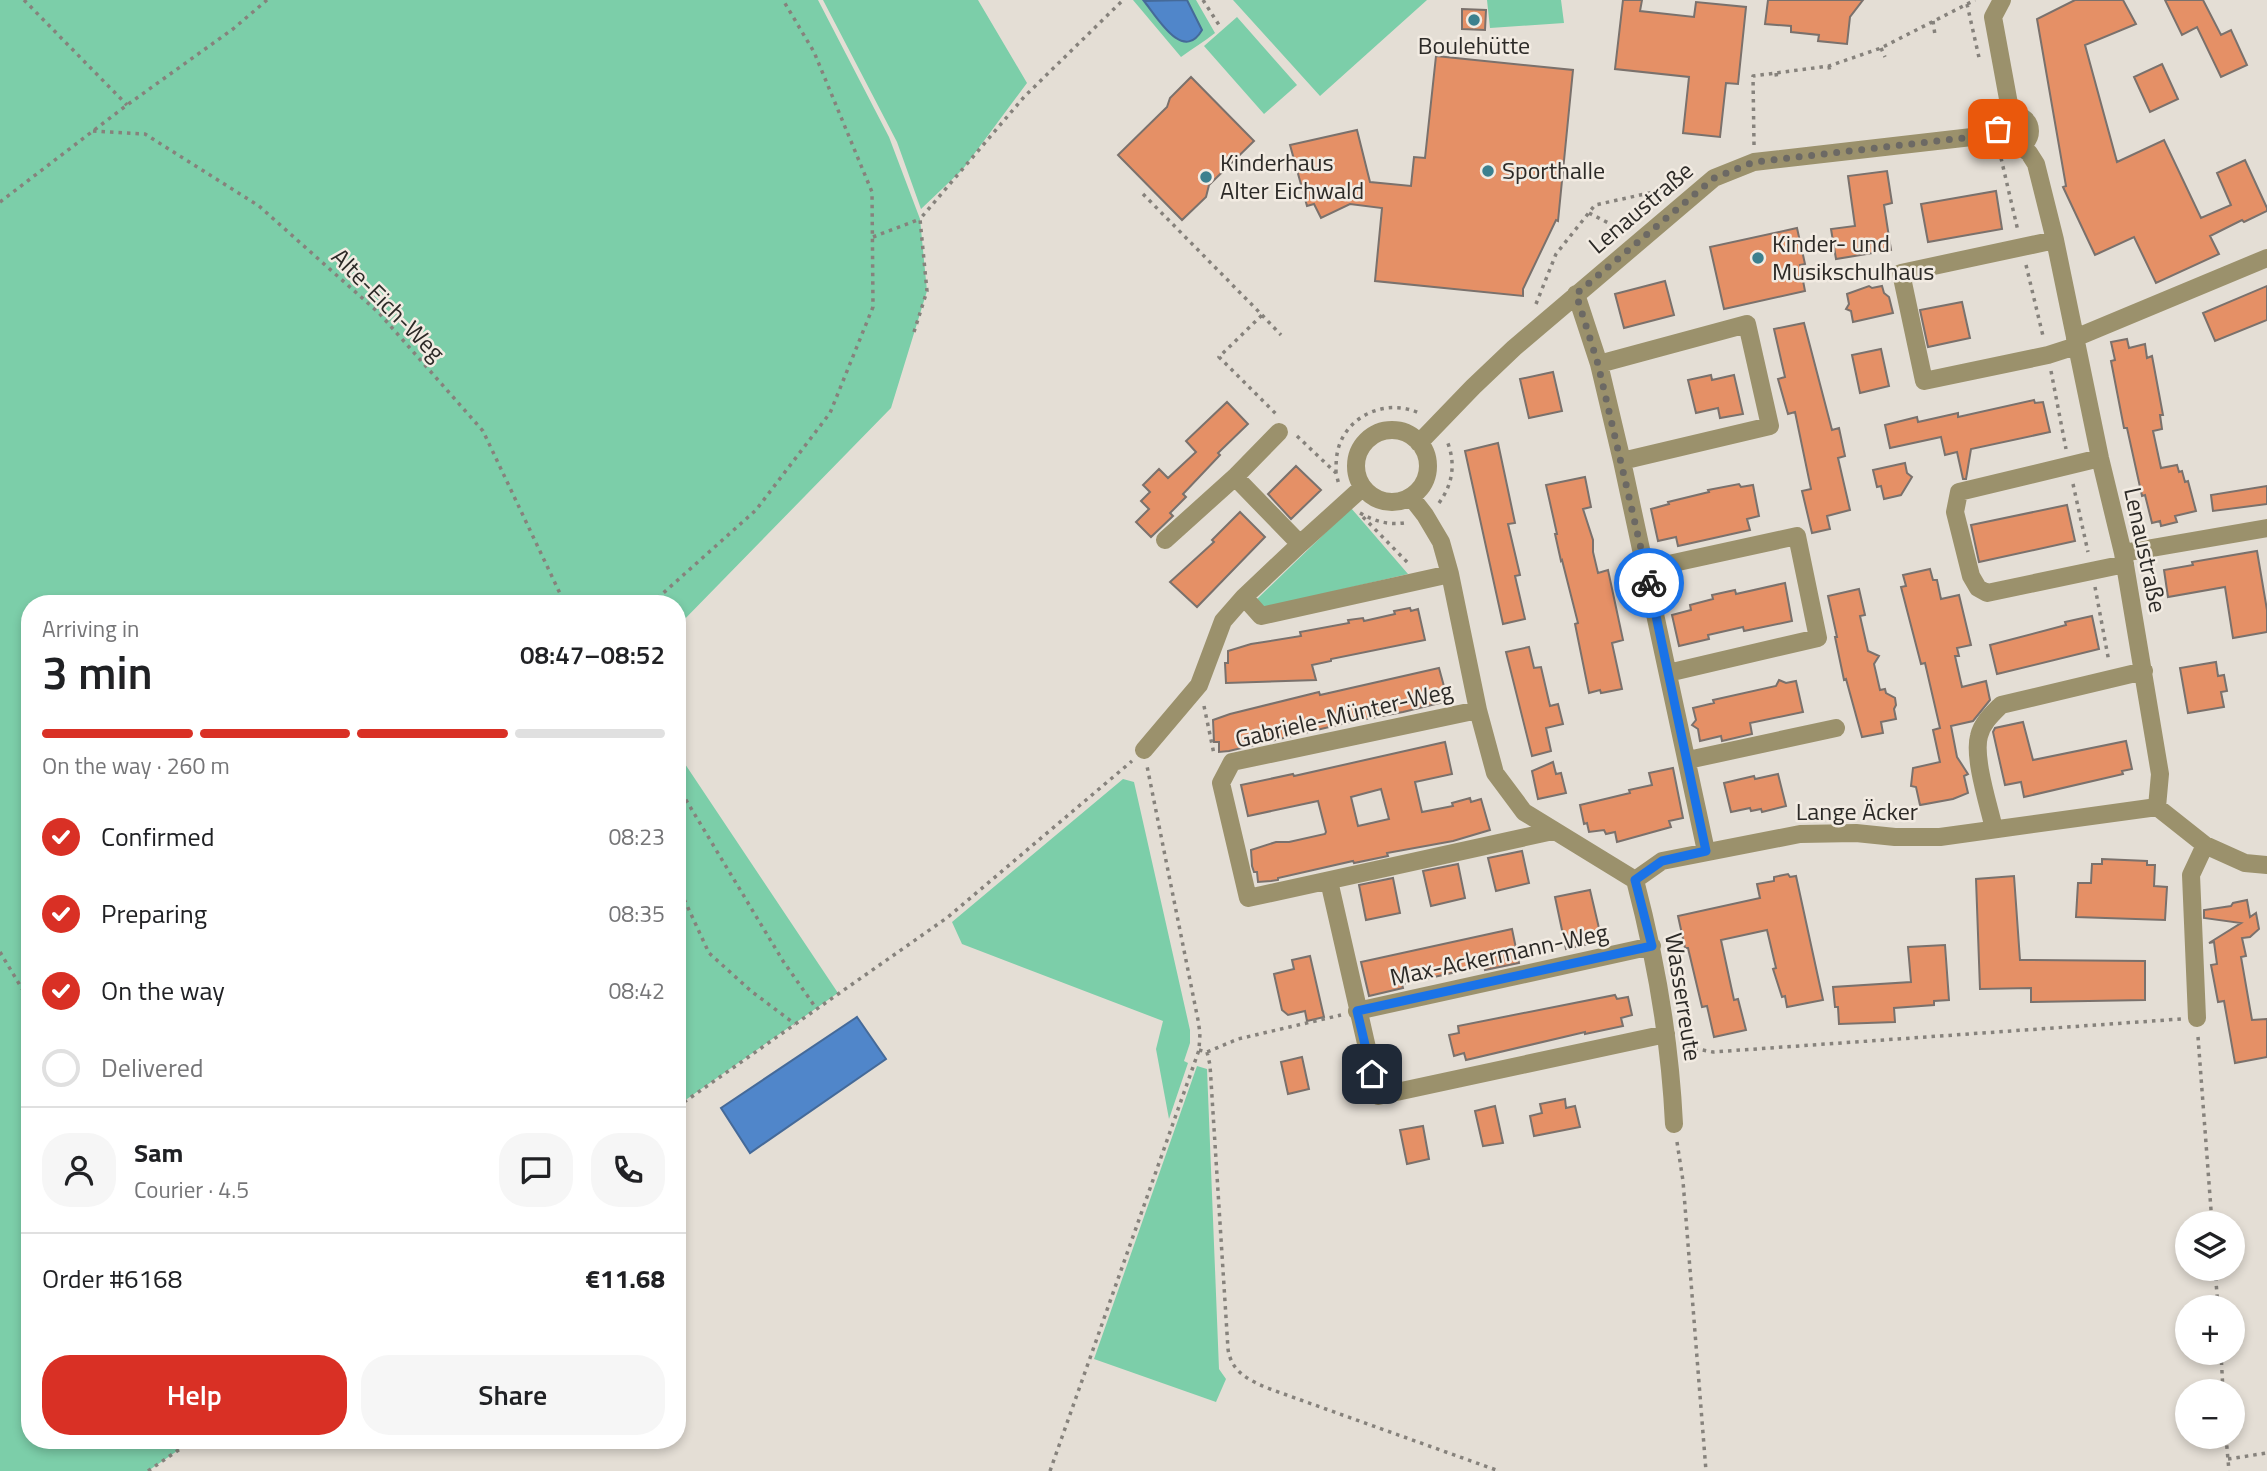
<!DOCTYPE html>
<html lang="en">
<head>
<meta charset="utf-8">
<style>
  body { margin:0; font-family:"Titillium Web",sans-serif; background:#f6f6f6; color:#202124; height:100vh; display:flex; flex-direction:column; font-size:26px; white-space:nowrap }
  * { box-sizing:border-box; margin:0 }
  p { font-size:23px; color:#757577 }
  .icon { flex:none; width:38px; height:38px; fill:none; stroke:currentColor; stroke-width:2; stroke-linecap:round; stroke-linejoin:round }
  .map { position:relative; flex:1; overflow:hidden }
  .panel { position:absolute; left:21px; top:595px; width:665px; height:854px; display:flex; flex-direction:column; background:#fff; border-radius:28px; box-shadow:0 4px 10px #0003 }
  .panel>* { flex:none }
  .tools { position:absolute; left:2175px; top:1211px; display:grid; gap:14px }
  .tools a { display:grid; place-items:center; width:70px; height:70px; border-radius:50%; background:#fff; box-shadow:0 4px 10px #0003; font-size:35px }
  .pin { position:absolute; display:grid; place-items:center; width:60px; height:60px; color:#fff; margin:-30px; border-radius:14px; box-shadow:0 4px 10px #0006 }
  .courier { position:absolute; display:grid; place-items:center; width:70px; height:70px; margin:-35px; border:5px solid #1a73e8; border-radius:50%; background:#fff; color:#222; box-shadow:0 2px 9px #0007 }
  .headline em { font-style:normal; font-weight:600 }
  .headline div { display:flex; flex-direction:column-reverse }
  .headline { display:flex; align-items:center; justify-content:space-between; height:119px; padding:0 21px }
  h1 { font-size:46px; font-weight:600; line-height:52px }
  .bar { display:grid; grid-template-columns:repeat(4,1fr); gap:10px 7px; align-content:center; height:84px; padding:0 21px }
  .bar i { height:9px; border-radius:5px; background:#e0e0e0 }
  .bar .current { background:#d93025 }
  .bar p { grid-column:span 4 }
  .line { display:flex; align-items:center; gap:18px; padding:0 21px; border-top:2px solid #e0e0e0 }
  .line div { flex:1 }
  .round { display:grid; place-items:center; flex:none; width:74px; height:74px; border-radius:28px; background:#f6f6f6 }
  ol { padding:0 21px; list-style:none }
  li { display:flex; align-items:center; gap:21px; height:77px }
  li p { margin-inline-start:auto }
  li .icon { padding:7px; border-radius:50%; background:#d93025; color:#fff; stroke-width:4 }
  li:last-child { color:#757577 }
  li i { width:38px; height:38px; border:4px solid #e0e0e0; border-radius:50% }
  .primary-button { display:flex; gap:14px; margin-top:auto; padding:14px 21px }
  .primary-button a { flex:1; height:80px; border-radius:28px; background:#d93025; color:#fff; font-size:28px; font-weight:600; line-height:80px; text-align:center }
  .primary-button a+a { background:#f6f6f6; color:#202124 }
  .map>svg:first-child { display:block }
</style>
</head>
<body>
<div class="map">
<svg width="2267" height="1471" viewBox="0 0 2267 1471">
  <rect width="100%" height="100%" fill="#e4ded5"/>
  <path fill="#7ccea9" d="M0,0H818L889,137L920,219L927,291L891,408L677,627V604H30V1440H193L148,1471H0Z
    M823,0H978L1027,83L963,169L921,209L897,142Z
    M1133,0H1196L1215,33C1204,42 1193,48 1181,57Z
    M1233,0H1427L1320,96Z
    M1487,0H1561L1564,23L1490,28Z
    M1237,17L1297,85L1264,114L1204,46Z
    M1351,508L1408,574L1262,608L1257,599Z
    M677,752L838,993L677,1106Z
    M1123,779L1134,782L1190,1030V1043L1184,1061L1188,1063L1169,1119L1156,1049L1163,1021L962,944L952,922Z
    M1197,1066L1207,1069L1219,1369L1226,1379L1216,1402L1094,1359Z"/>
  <path fill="#5086ca" stroke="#456a99" stroke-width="2" d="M1187,0L1202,30C1183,63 1157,17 1144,1Z
    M857,1017L886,1059L750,1153L721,1108Z"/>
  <path fill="#e59066" stroke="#7a716c" stroke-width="2" fill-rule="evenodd" d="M1623,0H1642L1640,11L1694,17L1696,2L1746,7L1738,84L1726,83L1720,137L1683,133L1689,77L1615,69Z
    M1768,0H1863L1850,17L1847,44L1818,41L1819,35L1791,32V26L1765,24Z
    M2075,0H2123L2136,24L2085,45L2117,162L2164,140L2201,218L2231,205L2217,173L2245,160L2267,208V211L2244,222L2242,220L2210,236L2219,254L2156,283L2134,237L2095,255L2063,187L2066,186L2037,19Z
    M2165,0H2203L2221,35L2231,30L2247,65L2221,77L2197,27L2182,35Z
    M1462,9L1486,10L1485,30L1462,29Z
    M1436,56L1573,70L1558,221L1556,220L1523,289V296L1375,281L1382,208L1350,204L1321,218L1314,204L1307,206L1290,145L1357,130L1370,182L1411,186L1414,157L1425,158Z
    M2162,64L2178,99L2150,112L2134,77Z
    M1191,77L1254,141L1209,185L1206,197L1182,220L1118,155L1167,107L1170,98Z
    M1887,171L1892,203L1884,205L1891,250L1836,259L1831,229L1855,226L1848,176Z
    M1996,191L2002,229L1928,242L1921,204Z
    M1797,228L1805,264L1800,265L1805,291L1724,309L1710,247Z
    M1665,281L1674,315L1624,328L1615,294Z
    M1869,286L1872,288L1882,286L1884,293L1889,297L1893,313L1853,322L1851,311L1846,309L1849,304L1847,294Z
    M2267,286V320L2215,341L2203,313Z
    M1962,302L1970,338L1928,347L1920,310Z
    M1804,323L1832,430L1839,428L1845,456L1838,458L1850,510L1827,516L1830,529L1812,533L1802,491L1811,489L1795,412L1788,414L1778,379L1785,377L1774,329Z
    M2127,339L2129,348L2145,344L2147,358L2152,356L2163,415H2160L2162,429L2153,431L2161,468L2177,465L2179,472L2182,471L2185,482L2188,481L2196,511L2175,516L2177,522L2161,526L2160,521L2152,523L2145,495L2142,496L2127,428H2124L2111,361L2115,360L2111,342Z
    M1881,349L1889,386L1860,393L1852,355Z
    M1553,372L1562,411L1529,418L1520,379Z
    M1711,375L1712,380L1734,375L1743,414L1720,418L1718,408L1696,413L1688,380Z
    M2034,400L2035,403L2043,402L2050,432L1971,449L1966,479H1963L1957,452L1945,455L1941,437L1890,448L1885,425L1917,417L1918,422L1958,413V417Z
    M1227,402L1248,424L1218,453L1220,455L1183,494L1186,497L1170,513L1173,516L1151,537L1136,522L1149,509L1141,501L1150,492L1143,485L1159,469L1168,478L1196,452L1186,441Z
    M1498,443L1515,523L1508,524L1520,575L1515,576L1525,619L1503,624L1465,451Z
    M1905,463L1907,473L1912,477L1901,495L1884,499L1881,486L1877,487L1873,470Z
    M1296,466L1321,490L1291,519L1268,494Z
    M1585,477L1591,507L1583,509L1593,540V552L1598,573L1608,570L1623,640L1612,643L1622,689L1601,693L1600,690L1589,693L1575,624L1578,623L1562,560L1561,561L1555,534H1557L1546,485Z
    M1739,484L1741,487L1753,485L1759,516L1747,519L1750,530L1678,546L1676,537L1658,541L1651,509L1669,504L1668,502L1709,492L1708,490Z
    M2267,486V504L2213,511L2211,495Z
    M2067,505L2075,541L1979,562L1971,525Z
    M1240,512L1265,537L1197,607L1170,582L1214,542L1212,540Z
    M2257,551L2267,610V632L2233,638L2225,587L2168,597L2164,570L2193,565L2192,562Z
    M1930,569L1933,580H1937L1941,599L1959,595L1971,645L1957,648L1959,656H1955L1962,687L1986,681L1990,700L1973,721L1951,726L1957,757L1968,774L1964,776L1968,793L1953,799L1920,805L1916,787L1911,786L1913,768L1940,762L1933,730L1940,728L1925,663L1921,664L1901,587L1906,586L1903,575Z
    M1785,583L1792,621L1744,631L1743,627L1708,635L1709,639L1679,646L1672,615L1691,610L1690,605L1713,599L1712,595L1735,590L1736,594Z
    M1859,589L1865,615L1860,616L1868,651L1879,656L1874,664L1880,690L1885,689L1886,693L1895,698L1896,705L1894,709L1896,719L1881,722L1883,733L1862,737L1846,679L1844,680L1835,637H1837L1828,596Z
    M1410,608L1411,611L1418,609L1425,640L1331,659V661L1312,665L1316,680L1226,683L1225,663H1228V651L1251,644L1301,636L1300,632L1349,623L1348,620L1363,618L1364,621L1395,614L1394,611Z
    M2092,616L2099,649L1997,674L1990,645L2066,625L2065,622Z
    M1529,647L1534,668L1541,667L1550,706L1558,704L1563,724L1546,728L1551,751L1532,756L1506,652Z
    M2216,662L2218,676L2224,675L2227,691L2221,692L2224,707L2188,713L2180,668Z
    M1439,668L1448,701L1403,712L1350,722L1229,751L1219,752V742H1214L1213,720L1230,714L1319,692L1320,695Z
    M1779,680L1786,683L1796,681L1803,712L1750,723L1752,734L1722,741L1721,736L1700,741L1698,729L1692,725L1696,720L1693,708L1714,703L1713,700L1776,686Z
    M2023,722L2033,760L2126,741L2132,769L2122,771L2123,774L2024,797L2021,782L2005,785L1993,732L1995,728Z
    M1445,742L1452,774L1415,782L1422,812L1453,806L1452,803L1470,798L1471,802L1481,799L1490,830L1453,841L1387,853L1388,856L1354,863L1353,861L1278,878V880L1271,881L1258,882L1257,872H1254L1252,866L1251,850L1276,842H1289L1325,834L1326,832L1318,801L1248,816L1241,785L1293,774L1294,776ZM1381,789L1389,819L1358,826L1351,797Z
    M1553,762L1556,774L1561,773L1566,793L1538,799L1532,771Z
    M1673,768L1683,818L1669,821L1671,827L1617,842L1615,832L1606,834L1604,830L1589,832L1587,823L1584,824L1580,805L1630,793L1629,790L1652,785L1649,773Z
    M1778,774L1786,806L1762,812L1761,809L1751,811L1750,808L1731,812L1724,783L1754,776L1755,779Z
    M1522,851L1529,883L1496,891L1488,858Z
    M2102,859L2147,861V865H2155L2154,886L2167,887L2165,920L2076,917L2078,883H2091L2092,864H2102Z
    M1458,864L1465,898L1431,906L1423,871Z
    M1788,874L1790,877L1796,876L1823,1000L1787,1007L1785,996L1782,997L1773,969L1776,968L1767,930L1721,940L1734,1000L1738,999L1746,1030L1714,1037L1707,1006L1702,1007L1688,948H1685L1678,916L1760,898L1757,884L1774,881V877Z
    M2014,876L2020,960L2145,961V1000L2031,1002V988L1980,989L1976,879Z
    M1393,878L1400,913L1366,920L1359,885Z
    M1590,890L1602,941L1566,949L1555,897Z
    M2247,900L2250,917L2256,913L2259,929L2250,937L2242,938L2246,956L2241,957L2252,1020L2267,1019V1057L2235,1063L2224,1001L2218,1002L2211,965L2217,964L2214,942L2209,943L2241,923L2204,918V910L2231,906L2233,903Z
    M1512,929L1519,963L1485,970L1484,966L1402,984L1403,988L1369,996L1361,962Z
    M1945,945L1949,1000L1934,1001V1005L1894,1008L1895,1022L1839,1024L1838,1007H1835L1833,987L1911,982L1908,947Z
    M1310,956L1324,1017L1307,1021L1305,1011L1288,1015L1282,1010L1274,974L1294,969L1292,960Z
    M1615,995L1617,999L1628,997L1632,1015L1621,1018L1623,1026L1585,1034V1032L1466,1060L1464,1053L1454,1056L1449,1035L1459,1033L1458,1026Z
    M1302,1057L1309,1089L1288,1094L1281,1062Z
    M1565,1099L1566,1108L1575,1106L1580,1127L1534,1136L1530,1116L1542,1113L1540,1104Z
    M1495,1106L1503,1143L1483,1146L1475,1111Z
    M1423,1126L1429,1159L1407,1164L1400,1130Z"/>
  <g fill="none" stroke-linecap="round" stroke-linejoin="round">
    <path stroke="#86827c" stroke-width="3.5" stroke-dasharray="3.5 5" stroke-linecap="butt" d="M24,0L127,105
      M1203,0L1219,25
      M1967,4L1980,62
      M1933,21L1935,35
      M1881,48L1885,57
      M1829,66L1830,73
      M1776,73L1777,81
      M93,131L145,134L259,206L379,313L483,431L565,604
      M1754,145L1753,76L1829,66L1881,48L1975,0
      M1993,155L2001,158L2018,231
      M1143,194L1262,315L1219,357L1277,415
      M0,202L127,105L233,29L267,0
      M1589,213L1624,231
      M873,237L920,219
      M2026,265L2043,336
      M1536,304L1556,254L1595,205L1672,188
      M1262,315L1281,335
      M914,332L927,291L920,219L1024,97L1123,0
      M2051,371L2066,449
      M1297,436L1336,473L1339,485
      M1336,473C1336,464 1336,455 1339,446C1350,413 1390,398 1421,414
      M2073,484L2088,552
      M1439,503C1453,484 1456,463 1447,441
      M1360,513C1376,522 1391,526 1409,522
      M1363,517L1409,564
      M2095,587L2109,662
      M651,604L756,510L830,413L873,307L872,192L814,52L783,0
      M1204,706L1214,754
      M677,785L783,961L816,1008
      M677,884L709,953L751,991L795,1024
      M0,952L30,1002
      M2198,1037L2212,1223
      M1686,1047L1713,1052L2181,1019
      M1199,1050L1207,1052L1238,1039L1341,1015
      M1207,1052L1210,1065L1228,1349C1231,1372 1250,1381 1270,1389L1499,1471
      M677,1107L948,917L1132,761
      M1677,1142L1683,1181L1706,1471
      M2215,1269L2218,1307
      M2221,1353L2223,1391
      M2226,1437L2229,1471
      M2228,1459L2267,1453
      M148,1471L193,1440
      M1050,1471L1199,1050L1200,1033L1198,1020L1147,766"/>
    <path stroke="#9b916c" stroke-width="18" d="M2002,0L1993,17L2011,115
      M1998 131a16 16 0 1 1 32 0a16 16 0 1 1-32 0Z
      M2020,146L2029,153L2036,164L2055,240L2100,458L2123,553L2160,774L2157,807
      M2055,240L1901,273L1924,381L2048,355L2076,346
      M1576,294L1599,364L1622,461L1706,851
      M2075,338L2267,258
      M1599,364L1747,324L1770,426L1622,461
      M1356 466a36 36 0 1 1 72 0a36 36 0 1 1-72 0Z
      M1419,443L1473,387L1514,348L1714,178L1754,162L1998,134
      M2100,458L1959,492L1955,512L1971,576L1978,588L1987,593L2125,564
      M1235,477L1279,432
      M1411,497L1425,515L1441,542L1450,574L1478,710L1495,773L1524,812L1635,880
      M1165,540L1235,477L1300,544
      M2123,553L2267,528
      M1646,569L1797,536L1818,638L1668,673
      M1244,597L1261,616L1450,574
      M1478,710L1232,762L1221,783L1248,898L1553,831
      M1144,750L1199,685L1223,621L1244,597L1300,544L1363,487
      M1688,760L1836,728
      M1994,829C1989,806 1973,758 1979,736C1982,723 1992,714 2001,705L2144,671
      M1635,880L1662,861L1800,834L1856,833L1895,837H1940L2157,807L2205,845L2245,863L2267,865
      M1635,880C1656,960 1670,1041 1674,1124
      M1329,881L1378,1096L1666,1034
      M1357,1011L1652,946
      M2197,1018L2191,875L2205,845"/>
  </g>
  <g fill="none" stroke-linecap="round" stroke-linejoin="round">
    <path stroke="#6c6964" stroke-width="7" stroke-dasharray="0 12.6" d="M1649,583L1598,364L1576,294L1714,178L1754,162L1998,134V129"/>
    <path stroke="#1a73e8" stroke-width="9" d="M1372,1074L1357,1011L1652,946L1635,880L1662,861L1706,851L1649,583"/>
  </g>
  <g fill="#3c808e" stroke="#f2ebe2" stroke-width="2.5">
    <circle cx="1474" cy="20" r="7"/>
    <circle cx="1488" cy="171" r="7"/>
    <circle cx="1206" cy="177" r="7"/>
    <circle cx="1758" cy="258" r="7"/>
  </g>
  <g text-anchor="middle" stroke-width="5" stroke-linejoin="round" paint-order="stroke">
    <g font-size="24" fill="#2c2a27" stroke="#f2ebe2" text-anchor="start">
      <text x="1474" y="54" text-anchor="middle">Boulehütte</text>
      <text x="1220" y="171">Kinderhaus<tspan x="1220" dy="28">Alter Eichwald</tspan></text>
      <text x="1502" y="179">Sporthalle</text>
      <text x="1772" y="252">Kinder- und<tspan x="1772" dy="28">Musikschulhaus</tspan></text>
    </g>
    <g font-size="24" fill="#2c2a27" stroke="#f2ebe2">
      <text transform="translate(1641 208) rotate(-40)" y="8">Lenaustraße</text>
      <text transform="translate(388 305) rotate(45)" y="8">Alte-Eich-Weg</text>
      <text transform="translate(2145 550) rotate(78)" y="8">Lenaustraße</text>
      <text transform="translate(1344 715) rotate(-13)" y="8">Gabriele-Münter-Weg</text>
      <text x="1857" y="820">Lange Äcker</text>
      <text transform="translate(1499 955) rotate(-12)" y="8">Max-Ackermann-Weg</text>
      <text transform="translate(1683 997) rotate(81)" y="8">Wasserreute</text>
    </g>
  </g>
</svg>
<div class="tools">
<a><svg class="icon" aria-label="layers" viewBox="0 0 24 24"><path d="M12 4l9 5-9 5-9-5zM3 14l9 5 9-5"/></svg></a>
<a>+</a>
<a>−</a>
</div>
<div class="pin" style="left:1998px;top:129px;background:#ea580c"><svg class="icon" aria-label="bag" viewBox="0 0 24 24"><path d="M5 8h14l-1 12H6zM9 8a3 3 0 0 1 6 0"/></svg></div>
<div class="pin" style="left:1372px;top:1074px;background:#1f2937"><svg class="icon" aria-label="home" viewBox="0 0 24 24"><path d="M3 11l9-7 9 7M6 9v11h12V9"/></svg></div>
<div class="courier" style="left:1649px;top:583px"><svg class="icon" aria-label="bike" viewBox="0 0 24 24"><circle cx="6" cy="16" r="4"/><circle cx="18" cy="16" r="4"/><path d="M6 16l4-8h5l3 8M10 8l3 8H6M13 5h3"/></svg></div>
<section class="panel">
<div class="headline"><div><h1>3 min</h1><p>Arriving in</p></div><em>08:47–08:52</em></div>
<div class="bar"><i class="current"></i><i class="current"></i><i class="current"></i><i></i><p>On the way · 260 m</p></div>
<ol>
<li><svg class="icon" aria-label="check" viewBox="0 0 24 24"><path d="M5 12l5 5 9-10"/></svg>Confirmed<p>08:23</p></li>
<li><svg class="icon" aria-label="check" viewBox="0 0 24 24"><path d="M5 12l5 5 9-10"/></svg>Preparing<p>08:35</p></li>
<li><svg class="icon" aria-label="check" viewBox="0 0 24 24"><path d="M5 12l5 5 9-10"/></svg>On the way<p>08:42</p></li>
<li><i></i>Delivered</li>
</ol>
<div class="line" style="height:126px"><a class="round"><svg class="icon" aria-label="person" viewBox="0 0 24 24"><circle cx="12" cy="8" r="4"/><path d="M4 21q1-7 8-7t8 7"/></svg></a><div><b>Sam</b><p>Courier · 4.5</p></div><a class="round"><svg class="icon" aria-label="chat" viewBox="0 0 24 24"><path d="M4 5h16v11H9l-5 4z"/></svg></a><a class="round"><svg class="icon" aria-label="phone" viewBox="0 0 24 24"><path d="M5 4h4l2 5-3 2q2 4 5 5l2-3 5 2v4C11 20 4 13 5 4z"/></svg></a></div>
<div class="line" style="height:91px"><div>Order #6168</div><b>€11.68</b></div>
<div class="primary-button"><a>Help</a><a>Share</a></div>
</section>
</div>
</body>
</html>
